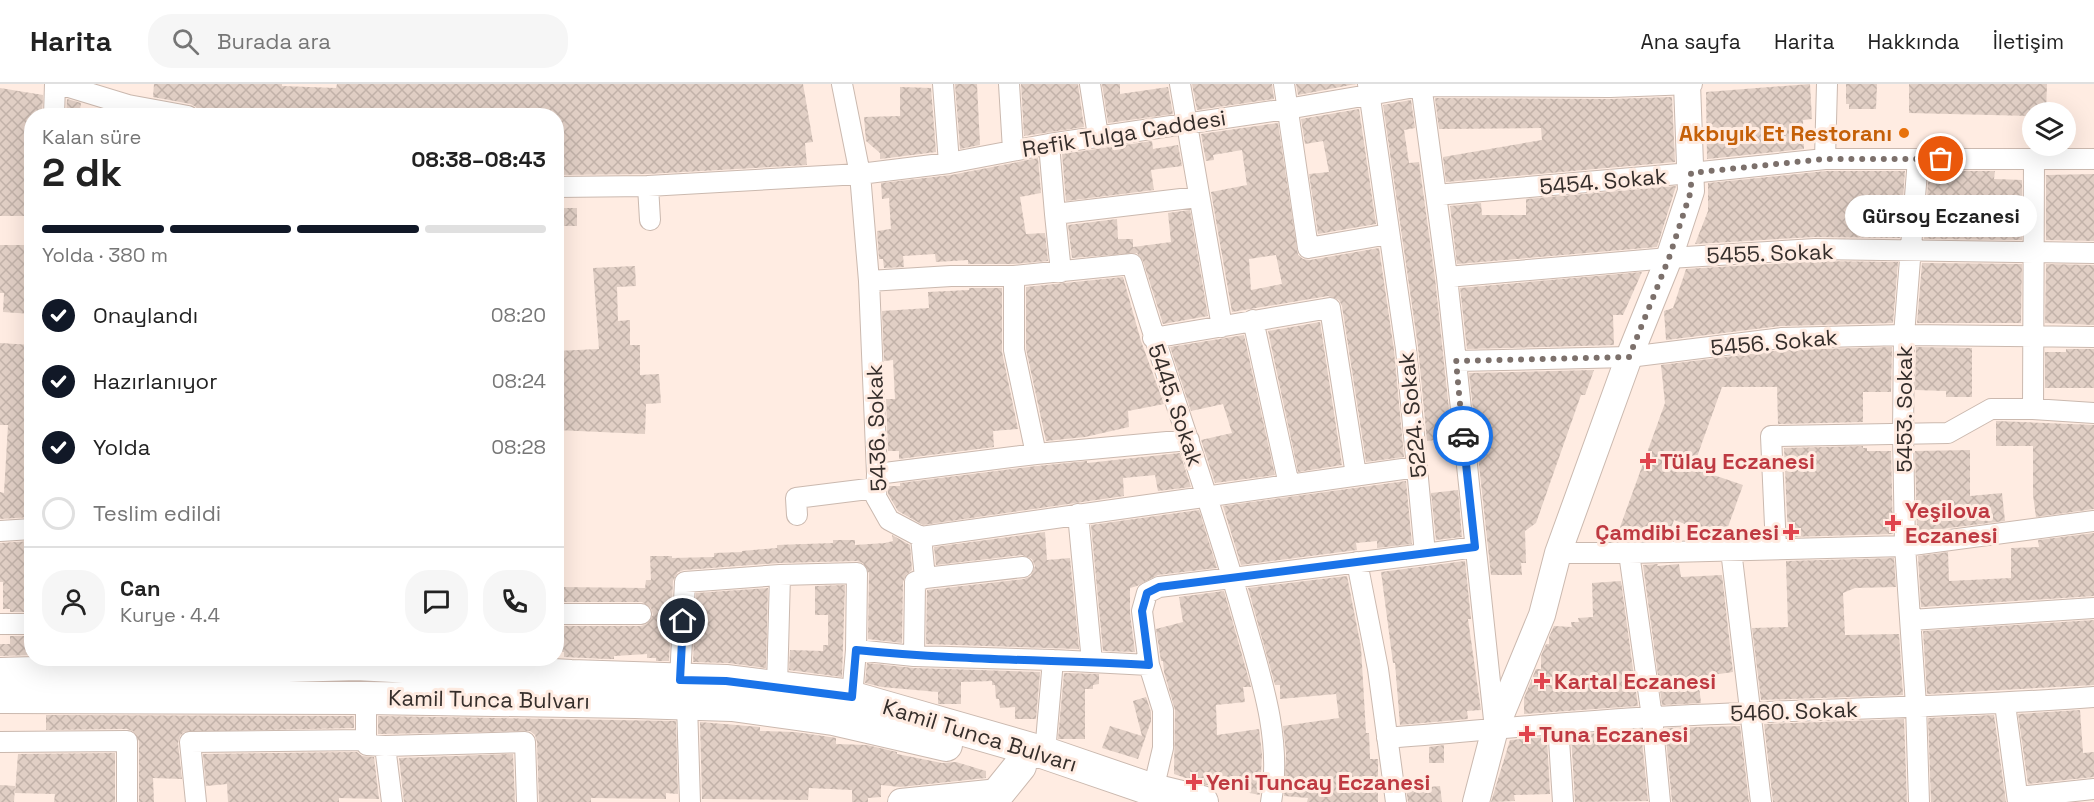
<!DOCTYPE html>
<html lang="tr">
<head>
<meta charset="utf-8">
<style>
  body { margin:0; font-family:"Space Grotesk",sans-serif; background:#f6f6f6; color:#222; height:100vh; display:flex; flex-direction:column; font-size:22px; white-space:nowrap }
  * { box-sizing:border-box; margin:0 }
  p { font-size:20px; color:#767676 }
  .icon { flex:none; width:33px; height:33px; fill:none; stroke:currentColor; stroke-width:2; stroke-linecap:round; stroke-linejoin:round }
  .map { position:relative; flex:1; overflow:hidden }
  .sheet { position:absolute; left:24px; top:24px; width:540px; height:558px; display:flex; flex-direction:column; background:#fff; border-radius:24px; box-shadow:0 6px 24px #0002 }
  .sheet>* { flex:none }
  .controls { position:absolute; left:2022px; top:18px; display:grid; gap:12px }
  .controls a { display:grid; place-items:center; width:54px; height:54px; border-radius:50%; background:#fff; box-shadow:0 6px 24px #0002; font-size:30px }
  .pin { position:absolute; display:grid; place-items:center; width:51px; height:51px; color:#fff; margin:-26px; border:3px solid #fff; border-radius:50%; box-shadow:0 2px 6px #0007 }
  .courier { position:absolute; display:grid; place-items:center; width:60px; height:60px; margin:-30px; border:4px solid #1a73e8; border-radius:50%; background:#fff; color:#222; box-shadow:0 2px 8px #0007 }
  .bubble { position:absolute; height:42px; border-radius:21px; background:#fff; box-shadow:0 6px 24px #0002; font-size:20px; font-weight:600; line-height:42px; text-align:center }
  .headline em { font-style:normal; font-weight:600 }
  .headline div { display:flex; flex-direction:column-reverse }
  .headline { display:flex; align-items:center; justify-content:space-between; height:102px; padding:0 18px }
  h1 { font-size:39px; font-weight:600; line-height:45px }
  .bar { display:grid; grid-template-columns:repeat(4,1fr); gap:9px 6px; align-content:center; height:72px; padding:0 18px }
  .bar i { height:8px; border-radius:4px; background:#e0e0e0 }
  .bar .active { background:#111827 }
  .bar p { grid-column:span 4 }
  .line { display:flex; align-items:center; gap:15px; padding:0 18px; border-top:2px solid #e0e0e0 }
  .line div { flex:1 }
  .round { display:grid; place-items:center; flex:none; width:63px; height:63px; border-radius:24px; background:#f6f6f6 }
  ol { padding:0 18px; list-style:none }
  li { display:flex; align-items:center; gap:18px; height:66px }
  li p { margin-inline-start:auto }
  li .icon { padding:6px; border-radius:50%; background:#111827; color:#fff; stroke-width:4 }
  li:last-child { color:#767676 }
  li i { width:33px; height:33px; border:3px solid #e0e0e0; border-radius:50% }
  header { display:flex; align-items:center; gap:36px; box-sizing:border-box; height:84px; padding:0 30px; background:#fff; border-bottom:2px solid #e0e0e0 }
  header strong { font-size:28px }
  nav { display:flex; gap:33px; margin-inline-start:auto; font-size:21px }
  .search { width:420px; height:54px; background:#f6f6f6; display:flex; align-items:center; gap:15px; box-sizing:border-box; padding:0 21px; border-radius:24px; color:#767676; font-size:22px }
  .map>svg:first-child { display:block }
</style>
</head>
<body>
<header>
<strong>Harita</strong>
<div class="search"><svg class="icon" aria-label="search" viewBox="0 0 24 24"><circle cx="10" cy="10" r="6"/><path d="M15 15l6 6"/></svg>Burada ara</div>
<nav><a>Ana sayfa</a><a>Harita</a><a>Hakkında</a><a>İletişim</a></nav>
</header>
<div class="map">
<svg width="2094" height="718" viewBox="0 0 2094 718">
  <defs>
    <pattern id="building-cross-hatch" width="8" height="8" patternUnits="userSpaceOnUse" patternTransform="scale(1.5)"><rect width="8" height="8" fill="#e1cfc5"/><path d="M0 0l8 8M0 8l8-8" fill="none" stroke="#c2b2a9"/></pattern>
  </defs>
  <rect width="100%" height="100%" fill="#ffece2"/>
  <path fill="url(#building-cross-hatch)" fill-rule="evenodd" d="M154,0H282V2L336,4L337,0H803L813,58L805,59L807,81L648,90L556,91V32H200L196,23L191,20L153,13Z
    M955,0H977L980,61L960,65Z
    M1021,0H1078L1084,43L1024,52Z
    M1102,0H1120V10L1168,3L1173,30L1108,39Z
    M1192,0H1272L1274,15L1197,26Z
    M1296,0H1356L1298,11Z
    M1810,0L1812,35L1803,36L1804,65L1707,75L1706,8Z
    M1846,0H1877L1876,25H1849V20H1846Z
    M1909,0H2047L2046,28H2032V32L1909,29Z
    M900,3L931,4L936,68L880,75V69L866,57L864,33L900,32Z
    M0,4L43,11L42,32H32V132H0Z
    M1672,13L1675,78L1446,98L1443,73L1542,56L1541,44L1439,45L1435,14L1610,15Z
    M67,15L81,19L79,32H66Z
    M1411,16L1415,44L1404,46L1409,79L1419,78L1435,194L1452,354L1427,357L1418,263L1383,21Z
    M1359,25L1376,140L1318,150L1309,90L1329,88L1323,57L1305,60L1301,35Z
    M1278,39L1298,171L1303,175L1310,176L1379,164L1394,266L1404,373L1366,378L1342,222L1339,216L1328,212L1232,228L1211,108L1247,101L1242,66L1213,71L1214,76L1206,77L1201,50ZM1276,171L1282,200L1251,206L1249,175Z
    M1152,57L1153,65L1178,61L1182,82L1151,86L1154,106L1066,117L1062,70Z
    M1038,74L1041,109L1020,113L1026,150L1045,149L1048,177L1013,180H968V176L936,178L935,170L903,172L904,183L884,184L883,175H879L877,147L891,145L889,114L882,115L881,99L951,91Z
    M1826,87H1905L1900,154L1814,153L1695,160L1708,127V99Z
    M1949,87H1995L1994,95L2022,96V156L1924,155L1928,98L1949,99Z
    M2094,90V157L2046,156V91Z
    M1676,102L1657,163L1457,180L1450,122L1481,119L1482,131H1526V115Z
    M556,124H577V142H556Z
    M1190,126L1208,232L1163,240L1143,177L1137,169L1072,174L1068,141L1117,135L1118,155H1133V163L1171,158L1168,129Z
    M0,161H32V230L3,228L4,209H0Z
    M1815,177L1898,178L1893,239L1781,242L1666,256L1664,227L1673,224L1686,185Z
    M1922,179L2022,180L2021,239H1917Z
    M2046,180L2094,181V241L2045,239Z
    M635,182L636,202L617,203L618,237L630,236V261H640V291L659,290L661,319L646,320L645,350L556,346V267L599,265L593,184Z
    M1642,188L1623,231H1613L1614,261L1467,265L1460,204Z
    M1123,193L1141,257L1164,320L1128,327L1129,343L1085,353L1046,357L1026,265V203Z
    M969,204H1002V268L1018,345L993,347L994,363L899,375V367H888L886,315H895L893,276L884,277L882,227L929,224L928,208L969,206Z
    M1320,238L1342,381L1298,388L1268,247Z
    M1244,251L1275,391L1215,399L1201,356L1232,349L1223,320L1191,327L1170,263Z
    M0,259L32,261V433L0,435V408L4,409L8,341H0Z
    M1892,263L1891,308H1863V338L1778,340L1777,303H1722L1693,384L1743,401L1724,454L1674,436L1667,456L1615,457L1665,319L1661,281L1783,266Z
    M1916,263L1972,264V313H1946V307L1915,306Z
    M2066,265H2094V304H2045V268H2066Z
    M1594,286L1585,311H1581L1536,439L1525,447L1526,479H1521L1522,491H1491L1469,289Z
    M1996,337L2094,341V425L2036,433L2033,411V362H1996Z
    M1863,362V364H1867V367H1891L1893,450L1788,453L1784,364Z
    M1970,366V412L2002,409L2005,437L1917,448L1915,367Z
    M1180,369L1191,403L1158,407L1155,391L1123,394L1124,412L923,441L898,427L888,410V402H900V399L1037,382L1087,377V379Z
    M1406,397L1412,460L1377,464V457L1356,459L1357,466L1241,481L1223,422Z
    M1458,406L1462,453L1436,456L1431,409Z
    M1199,426L1217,484L1158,491L1137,502L1130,504V529L1135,568L1103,567L1091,441Z
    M1045,448L1047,476L1070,474L1079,565L926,560L927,506L1024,495L1031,492L1035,482L1032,475L1022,471L936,481L934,463Z
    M2094,449V512L1921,523L1918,472L1948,468L1949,497L2011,494V464L2039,463L2038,456Z
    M892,451L910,461L912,486L906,491L903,498L902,559L868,555L869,489L863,479L857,477L779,479L684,486L678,488L673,497L669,577H656V574H647V570L614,572V575H606L564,573V568H556V550H559V542H641L647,540L653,531L651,524L642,518H559V503L645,504L646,496H651L650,472H672V474L714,473V469L742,468V467L777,464V461L833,459V456H855V461L885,459L893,457Z
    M32,457V528H10V525H3V498H0V459Z
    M1894,474L1896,503L1855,504L1843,509L1845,551L1899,550L1903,611L1761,616L1752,544L1788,543L1786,477Z
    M1465,477L1471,535H1468L1481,626L1467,627L1468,635L1400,641L1395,579H1393L1381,488Z
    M1658,480L1657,482L1679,480L1681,493L1722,491L1733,588L1698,593L1701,619L1662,621L1643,481Z
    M1347,492L1361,563L1366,649H1369L1370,675H1378V718H1307L1308,714L1284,712L1286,669L1283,642L1339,634L1336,610L1280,615V601H1275L1248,504Z
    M1621,497L1638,622L1524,630V614L1536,585H1541V572L1546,560H1549V553L1554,542L1572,543L1571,538H1579L1578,534L1593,533L1592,499Z
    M845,501L842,593L789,586L790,566L823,567V561H828V531H815V502Z
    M768,504L766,584L728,579L693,578L696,509Z
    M1224,507L1251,603H1243L1245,618L1216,621L1217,651L1259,645L1262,670L1260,711L1229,705V703L1206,701L1174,690L1175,626L1164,588L1163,577H1161L1156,545L1183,538L1179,513Z
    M2094,536V601L1927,610L1923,547Z
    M10,552H32V571L0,572V560H10Z
    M867,579L914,584L1040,588L1036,635H1015V623L1000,624L999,615H996L995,601H992V597L961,598V620H938V608L882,603L865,599Z
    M1064,589L1099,590V600L1093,601V605H1085V655H1058Z
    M1146,613L1151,628V637L1138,675L1102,664L1110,642L1142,652L1133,617Z
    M2080,626L2083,669L2094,668V693L2028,700L2018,630Z
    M46,631L354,632V644L184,648L180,652L178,659L182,695L153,694L154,718H139V657L133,647L127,645L46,646Z
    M1994,631L2006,718H1931L1928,634Z
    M378,632L676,637L678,710L666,709V715L591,714V718H539L537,658L535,651L530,647L378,650Z
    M1904,635L1907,718H1773L1764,640Z
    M700,638L760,643V647L795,648L830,653L836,654V660L867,661L897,668V670L942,679L956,678L986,687V694L900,703L881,701V713L868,714V718H852V706L809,704L808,716L702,715Z
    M1740,642L1749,718H1672L1665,644Z
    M1641,646L1648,717L1575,718L1571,651Z
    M1547,653L1550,710L1514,711L1515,717L1491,718L1510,656Z
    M1444,661V679H1429V663Z
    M357,668L362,672L374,673L379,715L339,714V718H228L227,700L206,702L203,670Z
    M115,669V718H54L55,710L15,709L18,670Z
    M513,670L515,718H404L399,674Z
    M0,701L15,702L14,718H0Z
    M1440,702L1442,718H1408L1406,705Z"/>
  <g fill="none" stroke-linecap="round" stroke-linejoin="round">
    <defs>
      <path id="minor" d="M59,0L128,21L188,32
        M842,0L860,90L869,197L877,390L876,413L889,436L921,453L925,494L915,498L914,572L856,566L852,613
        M943,0L949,79
        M1009,0L1013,66
        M1090,0L1098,52
        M1180,0L1222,243
        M1284,0L1308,164L1389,150
        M1421,0L1436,111L1691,89L1825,75H2094
        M54,32L55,0
        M1049,60L1055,130L1198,113
        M1825,75L1827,0
        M1918,75L1904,251L1903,349L1905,462L1916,621L1919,718
        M648,102L650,136
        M556,103L648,102L860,90L949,79L1049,60L1287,25L1421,2L1610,3L1692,0
        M1436,111L1447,193L1495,645
        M1055,130L1061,188
        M1014,192V266L1036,370
        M1447,193L1669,174L1815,165L2094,169
        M869,197L951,192H1014L1132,180C1166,297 1209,410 1242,527C1259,588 1283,653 1271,718
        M1153,254L1330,224L1356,391
        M1456,277L1629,273L1782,254L1904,251L2094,253
        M2033,325L2034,75
        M877,390L1036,370L1189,356
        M1289,401L1417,383
        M1078,430L1092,578
        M797,431L796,414L876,404
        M0,447L32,445
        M921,453L1289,401L1253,236
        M1776,464L1771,352L1948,349L1991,325H2033L2094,329
        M1731,466L1761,718
        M1558,469H1629L1905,462L2094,437
        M1629,469L1652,633L1660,718
        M1425,470L1475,463
        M1357,478L1378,585L1396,718
        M780,491L857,489L856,566
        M925,494L1023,483
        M556,530H641
        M1911,536L2094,524
        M0,540H32
        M914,572L1053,576L1149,581L1163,626V664L1153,706
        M1149,581L1142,527L1147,509L1159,503L1425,470L1406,265L1368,0
        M680,595L685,498L780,491L777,603
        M366,614V656
        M687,620L690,718
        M2005,620L2018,718
        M1558,640L1563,718
        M1387,654C1476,647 1565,638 1654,633C1801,625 1948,624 2094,613
        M0,658L127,657V718
        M385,662L392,718
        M1045,669L1053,576
        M2018,713L2094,705
        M196,718L190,658L366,656L367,661L385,662L525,658L527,718"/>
      <path id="tertiary" d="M901,718L999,708
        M1476,718L1495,645L1542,531L1558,469L1629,273L1669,174L1691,107L1687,0"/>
      <path id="primary" d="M0,590L357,580L571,592L726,597L843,611L1045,669L1153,706L1202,718
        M0,613L366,614L635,618L732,621L833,635L946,661
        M999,708L1020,682"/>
    </defs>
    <use href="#minor" stroke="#cbb9af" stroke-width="22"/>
    <use href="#tertiary" stroke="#cbb9af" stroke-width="28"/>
    <use href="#primary" stroke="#cbb9af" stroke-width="34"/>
    <use href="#minor" stroke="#fff" stroke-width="20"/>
    <use href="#tertiary" stroke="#fff" stroke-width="26"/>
    <use href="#primary" stroke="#fff" stroke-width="32"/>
  </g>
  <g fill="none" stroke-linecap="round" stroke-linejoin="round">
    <path stroke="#7c706b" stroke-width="6" stroke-dasharray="0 10.8" d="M1463,352L1456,277L1629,273L1669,174L1691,107V89L1825,75H1941"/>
    <path stroke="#1a73e8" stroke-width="8" d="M683,537L680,596L726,597L852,613L856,566C954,576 1052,576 1149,581L1142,527L1147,509L1159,503L1475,463L1463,352"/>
  </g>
  <circle fill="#e8710a" stroke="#ffece2" stroke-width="2" cx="1904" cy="49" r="6"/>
  <g fill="#e0444e" stroke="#ffece2" stroke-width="2">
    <path d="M1645 368h6v6h6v6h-6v6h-6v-6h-6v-6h6z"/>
    <path d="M1890 430h6v6h6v6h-6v6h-6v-6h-6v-6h6z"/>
    <path d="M1788 439h6v6h6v6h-6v6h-6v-6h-6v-6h6z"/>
    <path d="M1539 588h6v6h6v6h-6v6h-6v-6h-6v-6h6z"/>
    <path d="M1524 641h6v6h6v6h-6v6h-6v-6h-6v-6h6z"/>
    <path d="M1191 689h6v6h6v6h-6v6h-6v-6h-6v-6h6z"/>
  </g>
  <g text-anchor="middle" stroke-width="6" stroke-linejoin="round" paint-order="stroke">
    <g font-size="22" fill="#352e2b" stroke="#ffece2">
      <text transform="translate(1124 49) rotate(-9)" y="8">Refik Tulga Caddesi</text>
      <text transform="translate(1603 97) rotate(-5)" y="8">5454. Sokak</text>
      <text transform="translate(1770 169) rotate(-2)" y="8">5455. Sokak</text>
      <text transform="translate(1774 258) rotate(-5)" y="8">5456. Sokak</text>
      <text transform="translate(1176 321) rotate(71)" y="8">5445. Sokak</text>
      <text transform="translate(1904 325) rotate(-90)" y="8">5453. Sokak</text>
      <text transform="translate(1412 331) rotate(-96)" y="8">5224. Sokak</text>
      <text transform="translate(876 344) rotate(-92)" y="8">5436. Sokak</text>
      <text transform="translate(489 615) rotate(1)" y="8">Kamil Tunca Bulvarı</text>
      <text transform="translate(1794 627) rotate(-2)" y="8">5460. Sokak</text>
      <text transform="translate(980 651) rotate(17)" y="8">Kamil Tunca Bulvarı</text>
    </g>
    <g font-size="22" font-weight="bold" fill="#c56008" stroke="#ffece2" text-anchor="end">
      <text x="1892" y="57">Akbıyık Et Restoranı</text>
    </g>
    <g font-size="22" font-weight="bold" fill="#be3a42" stroke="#ffece2" text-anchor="start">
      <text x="1660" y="385">Tülay Eczanesi</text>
      <text x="1905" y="434">Yeşilova<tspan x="1905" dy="25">Eczanesi</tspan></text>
      <text x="1779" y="456" text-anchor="end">Çamdibi Eczanesi</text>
      <text x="1554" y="605">Kartal Eczanesi</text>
      <text x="1539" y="658">Tuna Eczanesi</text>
      <text x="1206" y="706">Yeni Tuncay Eczanesi</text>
    </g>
  </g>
</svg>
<div class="controls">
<a><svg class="icon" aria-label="layers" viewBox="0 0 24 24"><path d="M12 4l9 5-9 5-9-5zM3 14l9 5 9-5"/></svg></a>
</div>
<div class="pin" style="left:1941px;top:75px;background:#ea580c"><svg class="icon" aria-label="bag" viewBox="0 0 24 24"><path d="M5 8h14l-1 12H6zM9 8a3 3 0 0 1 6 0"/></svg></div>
<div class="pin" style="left:683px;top:537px;background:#1f2937"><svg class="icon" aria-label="home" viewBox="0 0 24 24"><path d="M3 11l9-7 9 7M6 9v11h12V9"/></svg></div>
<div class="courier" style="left:1463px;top:352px"><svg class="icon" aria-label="car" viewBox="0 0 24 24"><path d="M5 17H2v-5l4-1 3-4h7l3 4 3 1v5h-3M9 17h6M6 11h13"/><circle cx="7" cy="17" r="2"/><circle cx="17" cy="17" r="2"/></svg></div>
<div class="bubble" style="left:1845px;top:111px;width:192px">Gürsoy Eczanesi</div>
<section class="sheet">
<div class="headline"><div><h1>2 dk</h1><p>Kalan süre</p></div><em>08:38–08:43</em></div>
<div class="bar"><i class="active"></i><i class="active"></i><i class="active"></i><i></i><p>Yolda · 380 m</p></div>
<ol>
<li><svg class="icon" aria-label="check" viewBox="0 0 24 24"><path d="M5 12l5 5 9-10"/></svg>Onaylandı<p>08:20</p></li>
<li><svg class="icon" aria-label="check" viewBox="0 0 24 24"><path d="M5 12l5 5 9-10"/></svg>Hazırlanıyor<p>08:24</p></li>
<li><svg class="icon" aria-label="check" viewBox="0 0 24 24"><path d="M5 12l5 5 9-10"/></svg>Yolda<p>08:28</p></li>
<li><i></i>Teslim edildi</li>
</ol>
<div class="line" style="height:108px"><a class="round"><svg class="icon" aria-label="person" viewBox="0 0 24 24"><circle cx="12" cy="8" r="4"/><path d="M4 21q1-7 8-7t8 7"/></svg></a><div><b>Can</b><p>Kurye · 4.4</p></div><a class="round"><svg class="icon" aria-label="chat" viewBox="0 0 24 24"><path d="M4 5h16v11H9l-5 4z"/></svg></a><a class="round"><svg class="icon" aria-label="phone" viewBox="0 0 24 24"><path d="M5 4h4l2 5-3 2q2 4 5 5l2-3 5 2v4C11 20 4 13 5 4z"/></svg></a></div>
</section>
</div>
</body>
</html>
